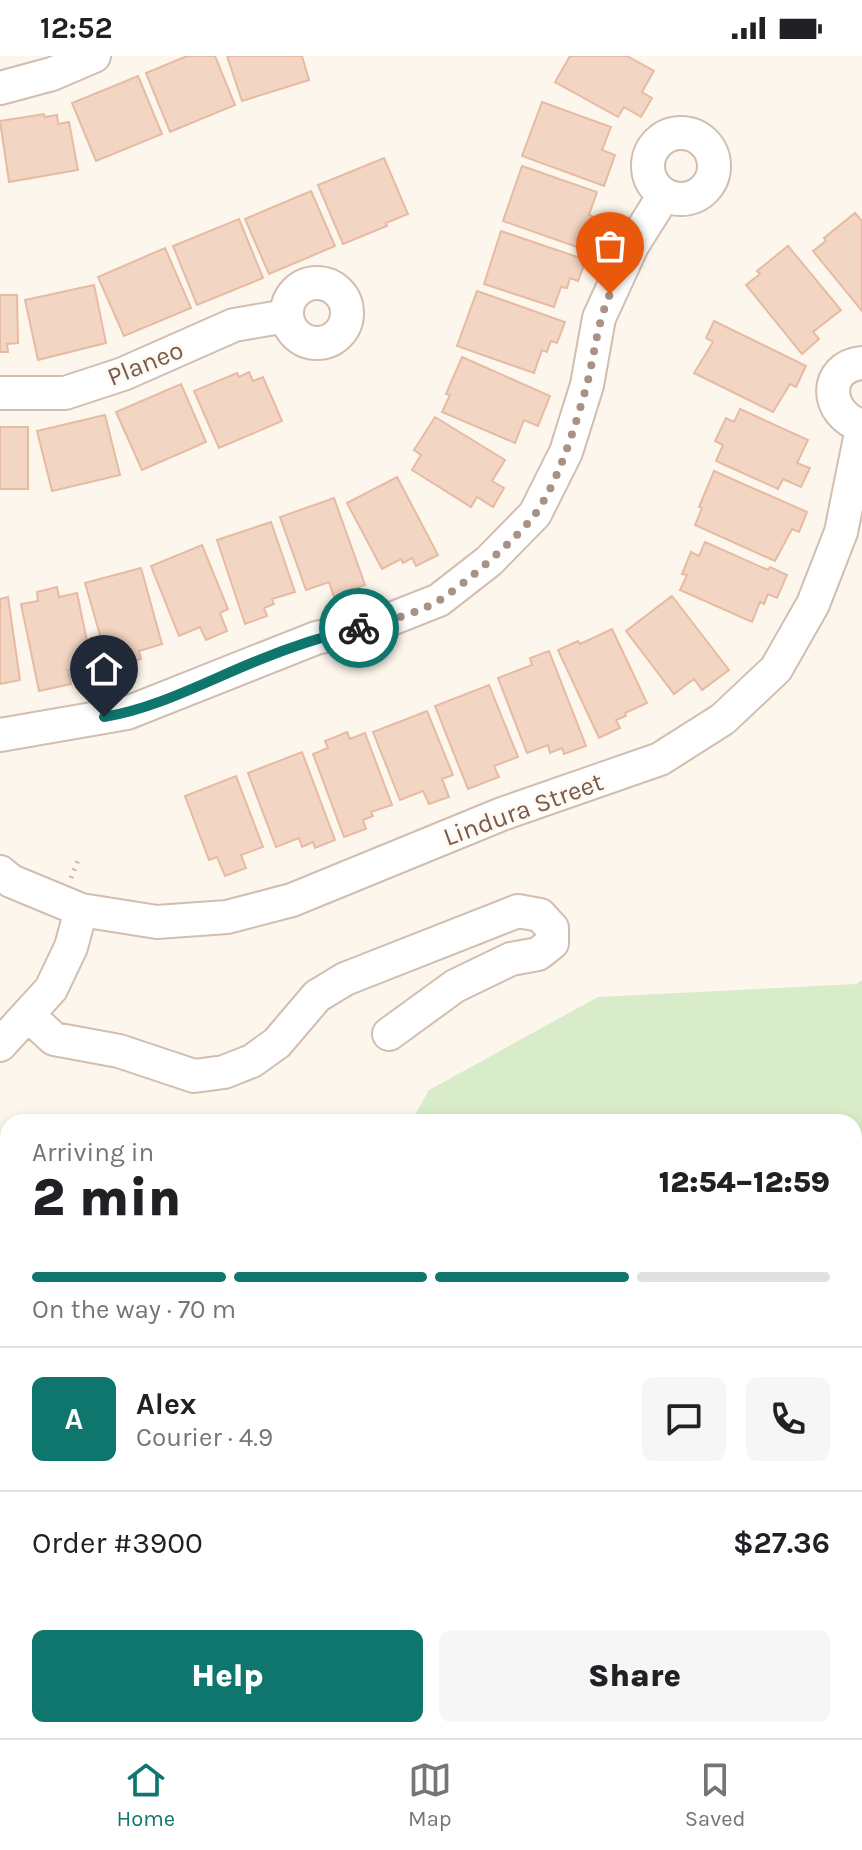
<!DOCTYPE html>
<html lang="en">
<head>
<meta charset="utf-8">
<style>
  body { margin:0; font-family:Karla,sans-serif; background:#f6f6f6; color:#202124; height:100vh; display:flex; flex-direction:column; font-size:30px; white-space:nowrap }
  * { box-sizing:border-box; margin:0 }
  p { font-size:26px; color:#757577 }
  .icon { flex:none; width:44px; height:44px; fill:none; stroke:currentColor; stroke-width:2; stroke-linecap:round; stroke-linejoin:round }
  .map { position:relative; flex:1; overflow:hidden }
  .side { position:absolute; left:0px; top:1058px; width:862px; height:624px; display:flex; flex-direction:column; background:#fff; border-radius:24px 24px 0 0; box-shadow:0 4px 12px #0003 }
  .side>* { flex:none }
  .pin { position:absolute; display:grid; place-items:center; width:68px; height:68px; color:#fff; margin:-82px -34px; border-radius:50% 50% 50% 0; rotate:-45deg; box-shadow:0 0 8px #0007 }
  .pin .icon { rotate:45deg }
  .courier { position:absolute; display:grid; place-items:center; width:80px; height:80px; margin:-40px; border:6px solid #0f766e; border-radius:50%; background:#fff; color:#222; box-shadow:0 2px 10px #0007 }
  .summary em { font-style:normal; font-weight:800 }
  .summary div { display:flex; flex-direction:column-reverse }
  .summary { display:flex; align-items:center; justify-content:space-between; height:136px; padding:0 32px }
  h1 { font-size:52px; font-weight:800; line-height:60px }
  .bar { display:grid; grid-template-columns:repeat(4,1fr); gap:12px 8px; align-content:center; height:96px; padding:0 32px }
  .bar i { height:10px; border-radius:6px; background:#e0e0e0 }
  .bar .current { background:#0f766e }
  .bar p { grid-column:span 4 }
  .line { display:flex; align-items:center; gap:20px; padding:0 32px; border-top:2px solid #e0e0e0 }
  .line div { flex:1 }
  .round { display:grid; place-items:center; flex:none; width:84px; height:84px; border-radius:12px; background:#f6f6f6 }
  .button { display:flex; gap:16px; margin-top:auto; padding:16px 32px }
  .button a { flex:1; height:92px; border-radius:12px; background:#0f766e; color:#fff; font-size:32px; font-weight:800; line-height:92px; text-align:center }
  .button a+a { background:#f6f6f6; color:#202124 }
  .status { display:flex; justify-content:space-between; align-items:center; height:56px; padding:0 40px; background:#fff; direction:ltr }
  .status svg { height:22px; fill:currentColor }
  .tabs { display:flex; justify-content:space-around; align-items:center; height:112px; border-top:2px solid #e0e0e0; background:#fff; font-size:22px; color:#757577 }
  .tabs a { display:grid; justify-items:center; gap:4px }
  .tabs .current { color:#0f766e }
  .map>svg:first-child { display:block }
</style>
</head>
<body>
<div class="status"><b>12:52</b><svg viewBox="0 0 49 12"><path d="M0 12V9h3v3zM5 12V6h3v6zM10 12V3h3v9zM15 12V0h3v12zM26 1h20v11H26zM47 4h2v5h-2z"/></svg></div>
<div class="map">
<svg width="862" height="1682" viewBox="0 0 862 1682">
  <rect width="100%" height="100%" fill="#fdf6ec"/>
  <path fill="#d8ecc9" d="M862,924V1682H0V1256L8,1254V1674H854V1066H411L429,1034L598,941L856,928Z"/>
  <path fill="#f3d5c3" stroke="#e6bba3" stroke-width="2" d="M187,0H215L235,49L170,76L146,17Z
    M227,0H302L309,24L242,45Z
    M570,0H627L654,15L642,36L652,42L641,61L624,51L618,61L555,26Z
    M138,20L162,78L96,105L72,47Z
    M542,46L611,71L602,94L615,99L604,130L522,100Z
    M44,58L45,61L57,59L58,68L69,66L78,114L9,126L0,65Z
    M384,102L408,158L386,167L387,170L343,188L318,129Z
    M522,110L597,136L589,159L596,162L592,173L598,175L591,196L503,165Z
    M311,135L335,190L269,218L245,163Z
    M855,157L862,165V255L813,195L826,185L824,182Z
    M239,163L263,222L197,249L173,190Z
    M501,175L586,204L578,225L570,222L567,232L561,231L554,251L484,228Z
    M788,190L841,254L813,276L819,283L802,298L746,229L760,218L757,215Z
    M165,192L191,252L124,280L98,221Z
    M94,229L106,287L38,304L25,244Z
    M477,235L565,266L557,287L551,285L547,296L542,294L534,317L457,290Z
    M0,239H17L18,287L7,288L8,296H0Z
    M714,265L806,310L796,331L790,328L773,356L694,317L713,286L706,282Z
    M462,301L550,340L538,370L524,364L515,387L442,356L450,339L446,338Z
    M249,316L253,325L263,321L282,365L219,392L194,335L237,317L239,321Z
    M181,328L206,386L142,414L116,356Z
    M740,353L808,384L797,407L810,412L801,431L783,423L778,433L716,405L723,389L715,385L726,362L734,366Z
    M105,359L120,419L52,435L37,375Z
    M435,361L505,404L492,425L504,432L493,451L477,441L471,451L412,414L421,399L414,394Z
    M0,371H28V433H0Z
    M714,415L807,456L799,476L792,473L775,505L695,469L702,452L699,451Z
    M397,421L438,499L416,510L412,502L403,507L401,503L382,513L347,447Z
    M334,442L365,529L334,541L329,526L306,534L280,461Z
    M271,466L295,536L272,543L274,548L264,552L267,560L245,568L217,484Z
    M705,486L768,514L770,511L787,519L777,542L768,538L764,548L760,546L752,566L680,534L687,519L682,518L691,496L699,500Z
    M202,489L228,553L220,557L227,575L206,584L200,571L179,580L151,510Z
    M141,512L162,588L139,595L141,603L130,606L132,611L111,617L85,527Z
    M57,531L59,541L77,537L92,609L68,614L71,628L39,635L21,548L38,545L37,536Z
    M672,540L729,614L702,634L694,623L674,638L626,575Z
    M8,541L20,624L0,628V543Z
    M612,573L647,647L625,657L626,660L616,664L620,672L599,682L558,594L578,585L580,588Z
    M549,595L586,690L564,698L562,692L550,697L548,689L527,697L498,622L532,609L530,602Z
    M489,629L518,701L494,710L499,721L468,733L435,650Z
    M427,655L453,719L442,723L449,741L429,748L423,735L400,744L373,676Z
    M347,676L350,683L365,677L392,749L371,756L373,760L363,764L366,773L344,781L313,698L328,692L325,685Z
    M302,696L335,784L315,792L313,786L302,791L299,782L276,791L248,717Z
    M236,720L263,791L241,799L246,812L225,820L217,801L209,804L185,740Z"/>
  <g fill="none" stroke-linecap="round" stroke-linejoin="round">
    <defs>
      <path id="minor" d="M0,32L52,18L94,0
        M648 110a33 33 0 1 1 66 0a33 33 0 1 1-66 0Z
        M287 257a30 30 0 1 1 60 0a30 30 0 1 1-60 0Z
        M862,307C823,311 824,358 862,370
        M0,337H65L123,318L234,269L287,260
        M0,679L127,657L316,582L381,567L439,544L489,505L535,458L566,396L587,329L599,262L632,190L664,139
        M0,816L11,825L81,854L157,866L227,861L292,844L502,758L660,703L723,663L776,613L813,548L841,476L862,372
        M28,959L54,983L119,995L194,1020L224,1016L252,1005L277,987L317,940L345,923L518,855L540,859L552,872V887L538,898L511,903L455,930L389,978
        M0,989L51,933L71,891L81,854"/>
    </defs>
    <use href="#minor" stroke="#d1beb0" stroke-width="36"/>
    <path stroke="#d9b8a5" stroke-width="5" stroke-dasharray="2 6" stroke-linecap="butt" d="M71,822L78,804"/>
    <use href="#minor" stroke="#fff" stroke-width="32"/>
  </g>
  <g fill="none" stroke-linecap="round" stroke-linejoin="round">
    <path stroke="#a89285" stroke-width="8" stroke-dasharray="0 14.4" d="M359,572C384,566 419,557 440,544C465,528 519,481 536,457C559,424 575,371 586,332C595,299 596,270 610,238"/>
    <path stroke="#0f766e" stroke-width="10" d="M104,661C157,652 205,626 254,606C288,592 323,580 359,572"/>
  </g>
  <g text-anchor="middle" stroke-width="6" stroke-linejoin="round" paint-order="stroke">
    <g font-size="26" fill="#7a5c4d" stroke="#fffaf3">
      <text transform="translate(145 307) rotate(-22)" y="9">Planeo</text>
      <text transform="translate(523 753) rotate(-20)" y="9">Lindura Street</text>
    </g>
  </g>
</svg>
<div class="pin" style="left:610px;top:238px;background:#ea580c"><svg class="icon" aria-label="bag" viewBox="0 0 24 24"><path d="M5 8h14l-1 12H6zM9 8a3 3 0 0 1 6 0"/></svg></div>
<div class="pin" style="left:104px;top:661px;background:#1f2937"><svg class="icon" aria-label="home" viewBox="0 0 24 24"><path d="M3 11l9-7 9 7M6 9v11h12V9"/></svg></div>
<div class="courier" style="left:359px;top:572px"><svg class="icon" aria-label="bike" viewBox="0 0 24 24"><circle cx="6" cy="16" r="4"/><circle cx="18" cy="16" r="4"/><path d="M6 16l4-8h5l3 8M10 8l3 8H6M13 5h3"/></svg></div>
<section class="side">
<div class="summary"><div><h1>2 min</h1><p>Arriving in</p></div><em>12:54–12:59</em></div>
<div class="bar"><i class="current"></i><i class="current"></i><i class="current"></i><i></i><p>On the way · 70 m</p></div>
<div class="line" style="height:144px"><b class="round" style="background:#0f766e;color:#fff">A</b><div><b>Alex</b><p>Courier · 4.9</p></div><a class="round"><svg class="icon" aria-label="chat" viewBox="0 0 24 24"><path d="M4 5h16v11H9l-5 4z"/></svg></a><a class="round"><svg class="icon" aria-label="phone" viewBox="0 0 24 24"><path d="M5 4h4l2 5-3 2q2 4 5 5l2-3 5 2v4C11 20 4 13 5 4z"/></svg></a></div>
<div class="line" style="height:104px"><div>Order #3900</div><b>$27.36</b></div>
<div class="button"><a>Help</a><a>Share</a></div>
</section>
</div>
<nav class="tabs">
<a class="current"><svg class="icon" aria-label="home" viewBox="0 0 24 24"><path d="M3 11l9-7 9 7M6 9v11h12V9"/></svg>Home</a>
<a><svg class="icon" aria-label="map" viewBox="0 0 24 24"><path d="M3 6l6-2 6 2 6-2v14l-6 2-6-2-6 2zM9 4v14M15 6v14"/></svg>Map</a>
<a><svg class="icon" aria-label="saved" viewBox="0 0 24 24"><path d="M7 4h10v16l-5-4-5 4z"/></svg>Saved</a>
</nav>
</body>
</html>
